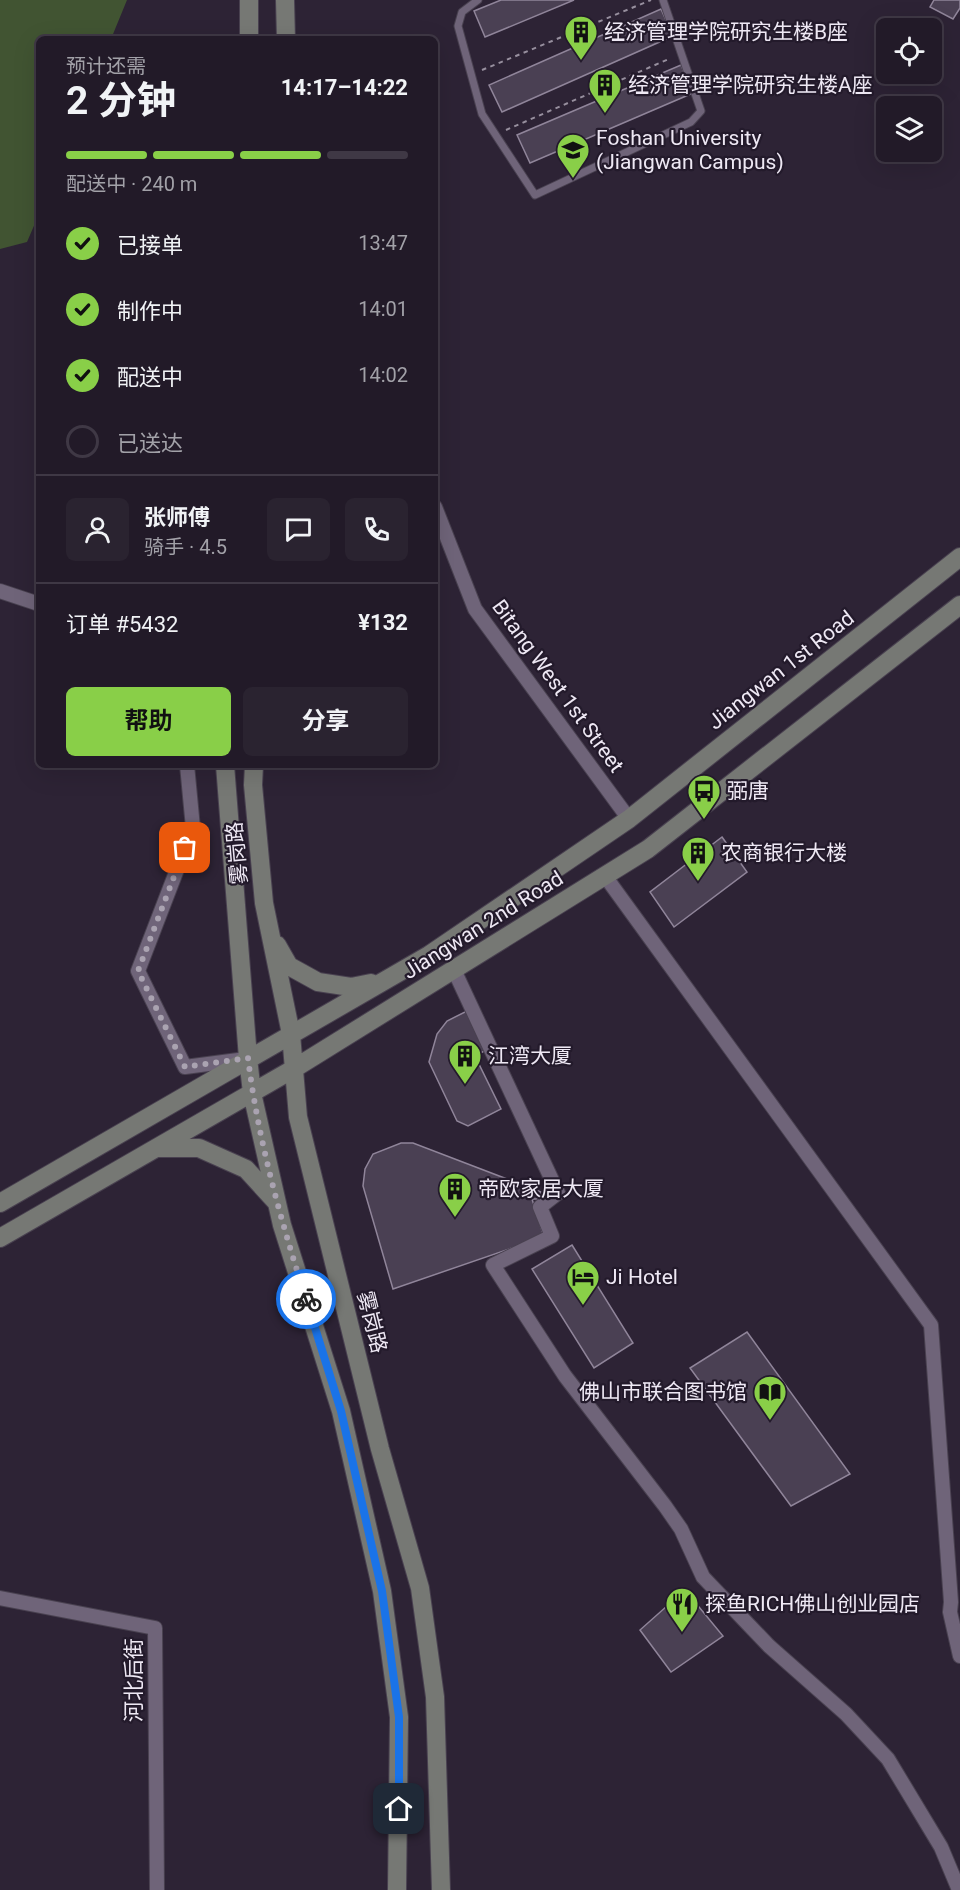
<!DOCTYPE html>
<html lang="zh">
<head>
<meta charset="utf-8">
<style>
  body { margin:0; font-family:Roboto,"Noto Sans SC",sans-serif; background:#2a2330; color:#f1f3f6; height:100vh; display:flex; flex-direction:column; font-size:22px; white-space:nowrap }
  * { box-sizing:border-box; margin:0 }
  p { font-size:20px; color:#a2a1a8 }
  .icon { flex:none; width:33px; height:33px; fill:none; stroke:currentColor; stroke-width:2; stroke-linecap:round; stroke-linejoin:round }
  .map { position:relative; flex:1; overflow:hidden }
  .sheet { position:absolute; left:36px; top:36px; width:402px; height:732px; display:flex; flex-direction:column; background:#221a28; border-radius:9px; box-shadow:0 6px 24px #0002,0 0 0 2px #3f3845 }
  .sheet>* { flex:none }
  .tools { position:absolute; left:876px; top:18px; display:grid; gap:12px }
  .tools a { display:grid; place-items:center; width:66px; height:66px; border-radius:9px; background:#221a28; box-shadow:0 6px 24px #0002,0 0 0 2px #3f3845; font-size:30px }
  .pin { position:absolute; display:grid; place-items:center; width:51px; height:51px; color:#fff; margin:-26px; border-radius:12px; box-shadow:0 3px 9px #0006 }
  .courier { position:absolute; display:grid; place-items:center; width:60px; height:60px; margin:-30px; border:4px solid #1a73e8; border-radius:50%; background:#fff; color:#222; box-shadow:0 2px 8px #0007 }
  .overview em { font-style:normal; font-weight:700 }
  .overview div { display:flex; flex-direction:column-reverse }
  .overview { display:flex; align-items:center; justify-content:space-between; height:102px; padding:0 30px }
  h1 { font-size:39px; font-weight:700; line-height:45px }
  .bar { display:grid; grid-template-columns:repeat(4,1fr); gap:9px 6px; align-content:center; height:72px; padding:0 30px }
  .bar i { height:8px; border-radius:4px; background:#3f3845 }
  .bar .active { background:#89cf48 }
  .bar p { grid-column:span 4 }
  .line { display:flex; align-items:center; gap:15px; padding:0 30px; border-top:2px solid #3f3845 }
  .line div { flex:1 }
  .round { display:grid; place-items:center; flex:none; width:63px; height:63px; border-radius:9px; background:#2a2330 }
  ol { padding:0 30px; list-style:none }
  li { display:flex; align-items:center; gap:18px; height:66px }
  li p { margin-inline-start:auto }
  li .icon { padding:6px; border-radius:50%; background:#89cf48; color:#111; stroke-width:4 }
  li:last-child { color:#a2a1a8 }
  li i { width:33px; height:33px; border:3px solid #3f3845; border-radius:50% }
  .button { display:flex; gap:12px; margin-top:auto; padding:12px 30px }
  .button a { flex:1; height:69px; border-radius:9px; background:#89cf48; color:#111; font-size:24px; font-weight:700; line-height:69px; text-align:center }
  .button a+a { background:#2a2330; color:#f1f3f6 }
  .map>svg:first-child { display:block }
</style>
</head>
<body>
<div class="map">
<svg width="960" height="1890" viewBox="0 0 960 1890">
  <rect width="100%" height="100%" fill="#2d2335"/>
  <path fill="#415432" d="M0,0H127L111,39H39V214L27,242L0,249Z"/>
  <path fill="#4a4053" stroke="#90859a" stroke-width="1.5" d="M501,0H574L485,37L474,11Z
    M934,0H960V8L953,19L930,7Z
    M661,9L673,36L502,112L489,85Z
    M681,65L693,93L530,163L517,135Z
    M722,837L747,872L674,927L650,892Z
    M467,1011L488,1049L475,1056L501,1109L468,1126L457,1121L429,1062L437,1034L447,1021Z
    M401,1143H413L541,1192L540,1199H532L544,1237L393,1289L363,1186L365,1169L373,1154Z
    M572,1245L633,1343L594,1368L532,1269Z
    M747,1332L850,1474L791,1506L690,1368Z
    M685,1590L723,1636L671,1672L640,1630Z"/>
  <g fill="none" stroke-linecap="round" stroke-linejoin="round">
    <defs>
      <path id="lane" d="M478,0L462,12L458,26L482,114L535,195L691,122L701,111L663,0"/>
      <path id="street" d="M435,507L475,609L629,819
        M0,591L39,604
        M187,765L193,828L138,971L185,1067L246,1059
        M605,876L931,1325L951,1602L950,1612L960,1656
        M454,970L558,1193L540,1207L552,1236L493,1265L565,1376L665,1506L681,1529L703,1577L769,1646L846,1714L888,1759L941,1847L959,1890
        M0,1598L155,1628L157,1890"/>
      <path id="secondary" d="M249,0V39
        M285,0L286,39
        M225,765L248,1058L252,1093L282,1225L341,1411L382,1591L399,1717L397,1890
        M254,765L253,785L264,903L291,1034L298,1117L380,1449L420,1588L435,1697L441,1890
        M277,945L289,966L318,982L351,987L371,983
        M159,1148H199L246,1169L277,1203
        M0,1203L429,955L629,819L960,557
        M0,1238L295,1068L648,849L960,605"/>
    </defs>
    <use href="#lane" stroke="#494150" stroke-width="9"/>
    <use href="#street" stroke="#494150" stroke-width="16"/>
    <use href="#secondary" stroke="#494150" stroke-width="20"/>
    <path stroke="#978f9e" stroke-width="2" stroke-dasharray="4.5 4.5" stroke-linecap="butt" d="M482,70L651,0
      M506,130L671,58"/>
    <use href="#lane" stroke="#6f6479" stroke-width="7"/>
    <use href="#street" stroke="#6f6479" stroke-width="14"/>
    <use href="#secondary" stroke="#767874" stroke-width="18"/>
  </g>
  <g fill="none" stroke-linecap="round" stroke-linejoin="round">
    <path stroke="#aaa3b1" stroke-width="6" stroke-dasharray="0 10.8" d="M185,848L138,971L185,1067L248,1058C258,1140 281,1221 306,1299"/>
    <path stroke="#1a73e8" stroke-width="8" d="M306,1299L341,1411L382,1591L399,1717V1809"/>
  </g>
  <defs>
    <symbol id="building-pin" viewBox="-11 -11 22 30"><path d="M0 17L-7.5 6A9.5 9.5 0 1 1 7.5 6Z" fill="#89cf48" stroke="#231a2b"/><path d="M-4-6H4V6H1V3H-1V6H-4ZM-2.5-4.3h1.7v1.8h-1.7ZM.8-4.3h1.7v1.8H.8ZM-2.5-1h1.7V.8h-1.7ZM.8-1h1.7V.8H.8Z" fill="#111"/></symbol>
    <symbol id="university-pin" viewBox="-11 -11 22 30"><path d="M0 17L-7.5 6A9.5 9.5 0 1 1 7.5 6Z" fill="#89cf48" stroke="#231a2b"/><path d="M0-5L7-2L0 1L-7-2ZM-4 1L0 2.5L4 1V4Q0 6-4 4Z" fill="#111"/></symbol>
    <symbol id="bus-pin" viewBox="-11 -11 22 30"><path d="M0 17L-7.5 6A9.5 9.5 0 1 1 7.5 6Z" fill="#89cf48" stroke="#231a2b"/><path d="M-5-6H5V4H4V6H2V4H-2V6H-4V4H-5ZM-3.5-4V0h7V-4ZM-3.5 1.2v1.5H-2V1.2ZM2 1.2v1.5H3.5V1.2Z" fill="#111"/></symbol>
    <symbol id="hotel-pin" viewBox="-11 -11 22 30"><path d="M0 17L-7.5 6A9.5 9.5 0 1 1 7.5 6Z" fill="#89cf48" stroke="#231a2b"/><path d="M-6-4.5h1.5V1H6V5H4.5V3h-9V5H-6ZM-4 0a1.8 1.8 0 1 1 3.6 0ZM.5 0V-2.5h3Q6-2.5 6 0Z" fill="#111"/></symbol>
    <symbol id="library-pin" viewBox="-11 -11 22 30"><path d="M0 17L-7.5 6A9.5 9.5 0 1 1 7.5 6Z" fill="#89cf48" stroke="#231a2b"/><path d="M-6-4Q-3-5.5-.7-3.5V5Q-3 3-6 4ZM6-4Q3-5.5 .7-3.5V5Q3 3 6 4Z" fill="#111"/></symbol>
    <symbol id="restaurant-pin" viewBox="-11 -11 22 30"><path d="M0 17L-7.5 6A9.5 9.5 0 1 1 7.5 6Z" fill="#89cf48" stroke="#231a2b"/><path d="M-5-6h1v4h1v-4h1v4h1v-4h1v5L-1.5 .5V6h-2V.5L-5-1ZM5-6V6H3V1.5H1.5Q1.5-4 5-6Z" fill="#111"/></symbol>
  </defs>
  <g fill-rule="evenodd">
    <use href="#building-pin" x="562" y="13" width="38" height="52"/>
    <use href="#building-pin" x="586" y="66" width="38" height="52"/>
    <use href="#university-pin" x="554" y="131" width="38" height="52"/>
    <use href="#bus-pin" x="685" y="772" width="38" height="52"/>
    <use href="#building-pin" x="679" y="834" width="38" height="52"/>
    <use href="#building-pin" x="446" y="1037" width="38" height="52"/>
    <use href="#building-pin" x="436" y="1170" width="38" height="52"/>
    <use href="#hotel-pin" x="564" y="1258" width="38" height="52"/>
    <use href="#library-pin" x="751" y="1373" width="38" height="52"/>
    <use href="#restaurant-pin" x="663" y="1585" width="38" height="52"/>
  </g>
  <g text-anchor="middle" stroke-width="4.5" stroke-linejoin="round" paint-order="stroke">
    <g font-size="21" fill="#eee8f4" stroke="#231a2b" text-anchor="start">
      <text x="604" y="39">经济管理学院研究生楼B座</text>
      <text x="628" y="92">经济管理学院研究生楼A座</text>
      <text x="596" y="145">Foshan University<tspan x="596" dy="24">(Jiangwan Campus)</tspan></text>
      <text x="727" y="798">弼唐</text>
      <text x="721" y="860">农商银行大楼</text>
      <text x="488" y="1063">江湾大厦</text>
      <text x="478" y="1196">帝欧家居大厦</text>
      <text x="606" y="1284">Ji Hotel</text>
      <text x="747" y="1399" text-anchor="end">佛山市联合图书馆</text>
      <text x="705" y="1611">探鱼RICH佛山创业园店</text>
    </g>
    <g font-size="21" fill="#eee8f4" stroke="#231a2b">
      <text transform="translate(781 670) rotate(-38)" y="7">Jiangwan 1st Road</text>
      <text transform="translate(558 686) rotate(54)" y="7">Bitang West 1st Street</text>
      <text transform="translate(237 853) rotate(-95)" y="7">雾岗路</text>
      <text transform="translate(483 925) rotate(-32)" y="7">Jiangwan 2nd Road</text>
      <text transform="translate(372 1322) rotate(76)" y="7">雾岗路</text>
      <text transform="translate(134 1680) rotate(-90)" y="7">河北后街</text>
    </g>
  </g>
</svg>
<div class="tools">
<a><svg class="icon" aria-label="locate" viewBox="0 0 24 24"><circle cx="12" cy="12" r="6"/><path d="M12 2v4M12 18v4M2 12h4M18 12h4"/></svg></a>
<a><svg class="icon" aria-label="layers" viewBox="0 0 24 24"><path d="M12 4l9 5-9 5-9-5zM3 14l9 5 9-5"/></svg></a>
</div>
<div class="pin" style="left:185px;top:848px;background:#ea580c"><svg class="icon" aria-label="bag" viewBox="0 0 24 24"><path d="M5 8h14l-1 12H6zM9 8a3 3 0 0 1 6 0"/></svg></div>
<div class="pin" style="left:399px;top:1809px;background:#1f2937"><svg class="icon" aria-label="home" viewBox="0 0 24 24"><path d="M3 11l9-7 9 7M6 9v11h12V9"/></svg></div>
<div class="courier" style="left:306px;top:1299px"><svg class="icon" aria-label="bike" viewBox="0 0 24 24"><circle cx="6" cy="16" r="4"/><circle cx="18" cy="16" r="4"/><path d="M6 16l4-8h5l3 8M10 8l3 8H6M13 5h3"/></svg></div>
<section class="sheet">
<div class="overview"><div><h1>2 分钟</h1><p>预计还需</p></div><em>14:17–14:22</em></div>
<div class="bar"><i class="active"></i><i class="active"></i><i class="active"></i><i></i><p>配送中 · 240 m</p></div>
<ol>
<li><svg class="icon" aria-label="check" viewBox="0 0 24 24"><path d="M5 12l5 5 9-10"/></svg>已接单<p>13:47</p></li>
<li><svg class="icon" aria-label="check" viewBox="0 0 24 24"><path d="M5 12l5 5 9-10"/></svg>制作中<p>14:01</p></li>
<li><svg class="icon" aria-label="check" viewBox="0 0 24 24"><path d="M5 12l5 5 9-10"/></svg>配送中<p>14:02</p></li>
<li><i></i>已送达</li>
</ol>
<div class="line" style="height:108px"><a class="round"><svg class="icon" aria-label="person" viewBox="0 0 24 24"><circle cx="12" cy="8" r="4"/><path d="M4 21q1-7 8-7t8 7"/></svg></a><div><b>张师傅</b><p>骑手 · 4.5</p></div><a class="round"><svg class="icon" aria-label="chat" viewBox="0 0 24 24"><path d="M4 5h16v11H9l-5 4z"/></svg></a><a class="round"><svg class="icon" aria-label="phone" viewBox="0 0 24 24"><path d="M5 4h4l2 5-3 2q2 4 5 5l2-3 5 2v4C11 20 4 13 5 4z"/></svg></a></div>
<div class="line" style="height:78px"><div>订单 #5432</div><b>¥132</b></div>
<div class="button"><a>帮助</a><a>分享</a></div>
</section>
</div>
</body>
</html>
